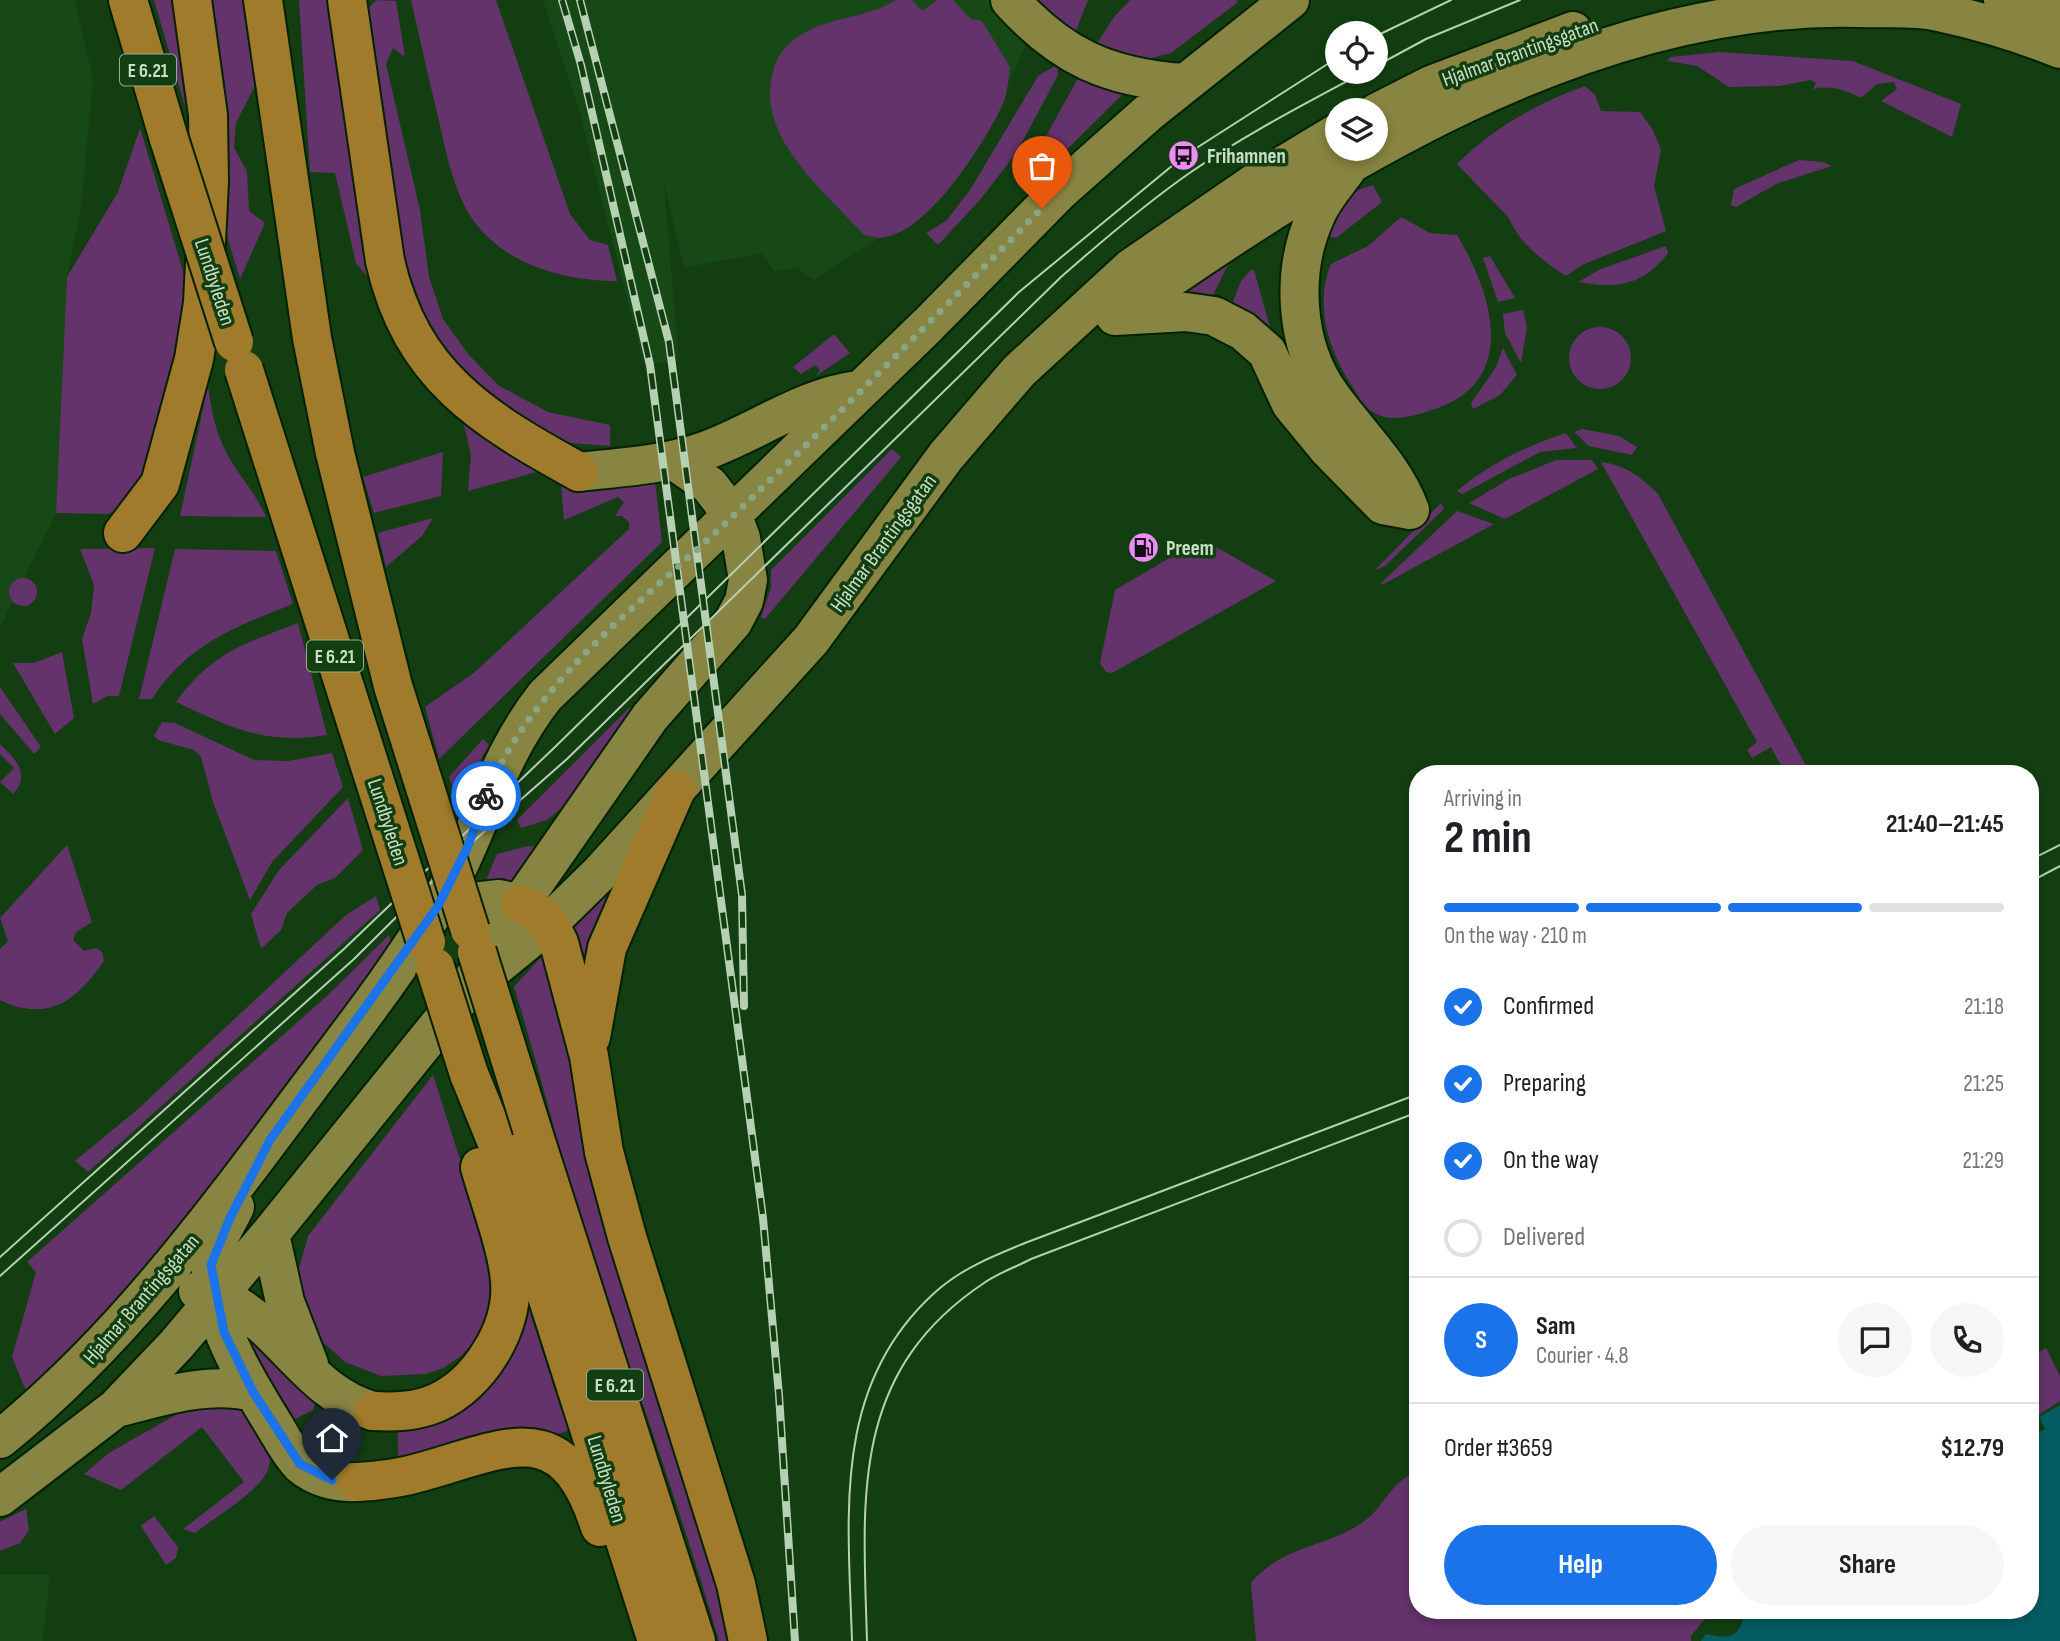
<!DOCTYPE html>
<html lang="en">
<head>
<meta charset="utf-8">
<style>
  body { margin:0; font-family:"Sofia Sans Condensed",sans-serif; background:#f6f6f6; color:#202124; height:100vh; display:flex; flex-direction:column; font-size:26px; white-space:nowrap }
  * { box-sizing:border-box; margin:0 }
  p { font-size:23px; color:#757577 }
  .icon { flex:none; width:38px; height:38px; fill:none; stroke:currentColor; stroke-width:2; stroke-linecap:round; stroke-linejoin:round }
  .map { position:relative; flex:1; overflow:hidden }
  .panel { position:absolute; left:1409px; top:765px; width:630px; height:854px; display:flex; flex-direction:column; background:#fff; border-radius:28px; box-shadow:0 4px 10px #0003 }
  .panel>* { flex:none }
  .fabs { position:absolute; left:1325px; top:21px; display:grid; gap:14px }
  .fabs a { display:grid; place-items:center; width:63px; height:63px; border-radius:50%; background:#fff; box-shadow:0 4px 10px #0003; font-size:35px }
  .pin { position:absolute; display:grid; place-items:center; width:60px; height:60px; color:#fff; margin:-72px -30px; border-radius:50% 50% 50% 0; rotate:-45deg; box-shadow:0 0 7px #0007 }
  .pin .icon { rotate:45deg }
  .courier { position:absolute; display:grid; place-items:center; width:70px; height:70px; margin:-35px; border:5px solid #1a73e8; border-radius:50%; background:#fff; color:#222; box-shadow:0 2px 9px #0007 }
  .headline em { font-style:normal; font-weight:700 }
  .headline div { display:flex; flex-direction:column-reverse }
  .headline { display:flex; align-items:center; justify-content:space-between; height:119px; padding:0 35px }
  h1 { font-size:46px; font-weight:700; line-height:52px }
  .bar { display:grid; grid-template-columns:repeat(4,1fr); gap:10px 7px; align-content:center; height:84px; padding:0 35px }
  .bar i { height:9px; border-radius:5px; background:#e0e0e0 }
  .bar .active { background:#1a73e8 }
  .bar p { grid-column:span 4 }
  .line { display:flex; align-items:center; gap:18px; padding:0 35px; border-top:2px solid #e0e0e0 }
  .line div { flex:1 }
  .round { display:grid; place-items:center; flex:none; width:74px; height:74px; border-radius:37px; background:#f6f6f6 }
  ol { padding:0 35px; list-style:none }
  li { display:flex; align-items:center; gap:21px; height:77px }
  li p { margin-inline-start:auto }
  li .icon { padding:7px; border-radius:50%; background:#1a73e8; color:#fff; stroke-width:4 }
  li:last-child { color:#757577 }
  li i { width:38px; height:38px; border:4px solid #e0e0e0; border-radius:50% }
  .button { display:flex; gap:14px; margin-top:auto; padding:14px 35px }
  .button a { flex:1; height:80px; border-radius:42px; background:#1a73e8; color:#fff; font-size:28px; font-weight:700; line-height:80px; text-align:center }
  .button a+a { background:#f6f6f6; color:#202124 }
  .map>svg:first-child { display:block }
</style>
</head>
<body>
<div class="map">
<svg width="2060" height="1641" viewBox="0 0 2060 1641">
  <rect width="100%" height="100%" fill="#123e11"/>
  <path fill="#164915" d="M0,0H75L93,79L81,209L67,277L56,513L0,627Z
    M543,0H990L1003,19L1027,42L995,114L881,237L814,280L796,268L774,271L761,253L684,268L664,184L679,361L644,365L578,106Z
    M0,1574L50,1575L43,1641H0Z"/>
  <path fill="#64336b" d="M154,0H178L199,155Z
    M204,0H246L259,78L236,123L234,148L247,171L249,211L265,223L240,279L222,220Z
    M299,0H331L371,281L356,263L335,173L310,172Z
    M376,0L396,1L405,57L393,48L386,64L420,210L429,277L443,319L469,355L498,385L548,412L610,425V446L571,443L537,435L501,412L434,339L400,248L369,29L368,9Z
    M411,0H496L570,214L590,240L608,245L617,281C558,281 491,261 463,203C451,177 445,148 439,121C429,80 420,40 411,0Z
    M896,0H912L922,11L937,0H953L971,19L982,21L1010,67C1008,78 1008,93 1003,104C985,142 912,263 862,233C823,189 755,137 773,72C777,53 789,41 806,32C835,16 865,19 896,0Z
    M1024,0H1088L1075,33Z
    M1130,0H1237L1238,2L1171,53L1139,61L1096,45L1114,17Z
    M1719,52L1853,61L1961,104L1952,137L1881,101L1897,89L1894,82L1877,84L1861,98C1846,90 1830,85 1813,89L1816,83L1811,80L1779,86L1729,87L1697,66L1667,61L1670,57Z
    M1057,65L1058,75L1017,152L979,201L938,245L926,233L946,221L970,190L1038,76Z
    M1084,75L1127,90L1026,190L1020,183L1077,80Z
    M1585,86L1595,95L1601,111L1640,112L1653,130L1661,150L1654,186L1666,231L1582,265L1566,276C1545,263 1518,242 1509,218L1457,164C1493,128 1537,103 1585,86Z
    M140,128L192,301L163,437L134,502L108,514L56,513L67,277L118,192Z
    M1799,160L1823,162L1832,166L1776,184L1736,207L1731,205L1734,189Z
    M1373,185L1382,202L1336,238L1319,234L1340,196Z
    M1401,217L1430,233L1457,235C1494,296 1520,385 1429,411C1413,416 1392,422 1376,414C1365,408 1359,397 1352,386C1329,351 1314,305 1331,264L1368,246Z
    M1666,246L1668,253C1643,286 1616,289 1578,282L1601,269Z
    M1249,248L1228,265L1212,297L1172,295Z
    M1490,256L1515,298L1498,302L1483,258Z
    M1251,270H1254L1272,334L1231,306L1241,281Z
    M1523,310L1527,327L1521,363L1505,333L1503,314Z
    M1569 358a31 31 0 1 1 62 0a31 31 0 1 1-62 0Z
    M834,334L850,353L816,376L820,370L815,365L801,374L793,367Z
    M1503,348L1517,375L1500,395L1473,409L1471,403L1496,367Z
    M208,385C211,409 215,430 226,452C238,475 256,493 266,517L180,516Z
    M463,421L544,470L468,491L471,455Z
    M1582,429L1619,436L1637,447L1632,455L1589,446L1574,432Z
    M1566,433L1577,448L1540,452L1462,494L1457,491C1489,464 1526,446 1566,433Z
    M892,449L901,457L765,619L761,617L771,587V570Z
    M443,452L441,496L374,513L363,477Z
    M1556,460H1592L1598,469L1505,519L1469,503L1509,479Z
    M1601,462C1626,465 1641,477 1658,494L1810,773H1785L1771,747L1752,758L1747,750L1757,742Z
    M584,481L655,482L662,542L439,759L425,707L475,672L629,529V522L622,516H615L624,502L618,497L564,520L561,485Z
    M1441,503L1444,509L1385,566L1375,570Z
    M1457,511L1494,524L1382,585L1381,583Z
    M433,518L422,536L386,567L378,533Z
    M1202,539L1276,581L1112,673L1106,672L1100,663L1115,590Z
    M155,548L119,696H108L93,704L82,639L91,613L94,585L80,549Z
    M175,549L276,551L293,604C234,627 187,645 152,699H139Z
    M9 592a14 14 0 1 1 28 0a14 14 0 1 1-28 0Z
    M298,623L327,735C264,745 232,728 176,702C210,654 245,643 298,623Z
    M62,652L74,718L55,734L13,663H34Z
    M0,687L41,747L34,754L0,714Z
    M630,707L635,712L578,794L547,820L521,828L517,820Z
    M162,722L175,723L254,760L288,761L332,753L343,787L272,862L250,900L213,802L201,757L194,750L158,740L154,736Z
    M483,739L489,745L472,775L461,816L449,777Z
    M0,744C16,760 31,774 13,794L0,782L14,768L0,754Z
    M348,798L363,850L335,878L317,885L287,913L281,930L261,949L251,914L279,870Z
    M67,845L92,922L76,932L73,940L84,951L96,948L102,952L104,961C76,1001 48,1023 0,1000V949L8,941L0,918Z
    M528,846L535,847L536,852L514,884H490L487,878L497,854Z
    M620,880L587,986L567,932Z
    M376,896L380,910L88,1172L75,1161L138,1109L346,915Z
    M389,935L394,949L283,1098L97,1329L27,1393L12,1357L36,1272L27,1262L327,996Z
    M544,954L735,1641H719C677,1497 626,1359 580,1217C556,1141 538,1063 514,987Z
    M433,1075L490,1253L495,1302L477,1339L461,1356L443,1368L426,1374L381,1376L345,1362L313,1333L296,1280L308,1236Z
    M522,1287L561,1409L573,1429L552,1436L403,1460L398,1455V1433L403,1427L421,1424Z
    M242,1330L315,1403L313,1410L291,1421Z
    M2046,1348L2060,1376V1401L2037,1416L2038,1429L2030,1433V1357Z
    M228,1402C254,1417 287,1452 260,1482C243,1501 216,1517 195,1533L183,1529L244,1482L202,1427L121,1490L84,1474L109,1453L193,1405Z
    M338,1436L357,1437L361,1445L350,1453L322,1459L313,1452L314,1446Z
    M1417,1472L1418,1610H1719L1707,1616L1691,1636V1641H1256L1251,1583C1284,1544 1327,1548 1363,1522C1386,1506 1388,1483 1417,1472Z
    M26,1509L29,1530L20,1543L0,1551V1522Z
    M154,1516L178,1547L176,1558L166,1565L141,1526Z"/>
  <path fill="#055d64" d="M2060,1405V1641H1701L1706,1634C1730,1639 1740,1639 1745,1610H2030V1438L2045,1429L2039,1417Z"/>
  <g fill="none" stroke-linecap="round" stroke-linejoin="round">
    <defs>
      <path id="major" d="M1010,0C1061,57 1109,78 1184,83
        M2003,0L2060,19
        M1376,113L1431,85L1573,31
        M1347,169C1337,183 1324,197 1317,213C1290,270 1294,345 1331,396C1358,434 1394,466 1410,510
        M1115,316L1186,312L1214,316L1243,331L1267,352L1291,404L1328,449L1383,505L1410,510
        M1116,316C1329,167 1589,0 1860,8C1885,9 1914,6 1939,12C1980,21 2021,33 2060,49
        M579,472C622,467 666,465 707,450C756,432 804,397 857,390
        M438,906L499,899L520,904
        M487,974L549,923L601,872L811,640L946,456L1019,371L1131,268L1259,180L1337,133
        M235,1207C226,1225 212,1246 211,1267C209,1321 247,1381 274,1425C282,1438 290,1454 301,1465C316,1478 337,1483 356,1482
        M270,1234L285,1302L309,1364
        M198,1291C212,1295 227,1300 239,1307C288,1338 314,1395 373,1411
        M116,1408C162,1397 206,1381 253,1392
        M0,1439C119,1343 210,1220 301,1098C348,1035 399,971 439,903C480,834 493,762 545,696L928,325L1060,191L1148,113L1290,0
        M0,1497L116,1408L176,1345L270,1234L463,995L520,904L650,717L733,622L744,601L748,580L741,538L733,516L709,485L673,460"/>
      <path id="highway" d="M128,0L169,139
        M263,0L312,338L335,453
        M347,0L385,261C411,376 483,419 579,472
        M123,533L160,484L194,359L203,303L209,181L208,115L192,0
        M520,904L530,908L549,923L559,943L589,1056L604,1152L627,1237L736,1584L748,1641
        M591,1037L607,948L676,790
        M469,1074L502,1155L657,1641
        M532,1129L696,1641
        M373,1411C394,1412 415,1412 436,1403C479,1384 514,1328 510,1281C508,1250 489,1199 480,1167
        M356,1482C380,1481 402,1478 425,1471C512,1446 564,1416 600,1527"/>
    </defs>
    <use href="#major" stroke="#022202" stroke-width="42"/>
    <use href="#highway" stroke="#022202" stroke-width="42"/>
    <use href="#major" stroke="#888441" stroke-width="38"/>
    <use href="#highway" stroke="#a07b2b" stroke-width="38"/>
    <path stroke="#b7d0b4" stroke-width="2" d="M1376,36L1451,0
      M1376,66L1426,39L1520,0
      M2030,860L2060,845
      M2030,882L2060,866
      M0,1257L345,948L556,746L1019,292L1184,156L1337,58
      M0,1276L354,959L468,846L567,759L1061,277C1103,240 1145,204 1191,172C1246,134 1305,104 1364,72
      M852,1641C848,1513 831,1381 940,1288C965,1267 996,1255 1025,1243L1418,1094
      M867,1641C863,1499 849,1373 984,1283C998,1273 1016,1267 1031,1259L1418,1112"/>
    <defs>
      <path id="rail" d="M562,0L581,65L650,365L763,1218L779,1395L795,1641
        M580,0L669,342L742,895L744,1006"/>
    </defs>
    <use href="#rail" stroke="#b7d0b4" stroke-width="8"/>
    <use href="#rail" stroke="#123e11" stroke-width="5" stroke-dasharray="16" stroke-linecap="butt"/>
    <defs>
      <path id="highway-bridge" d="M169,139L234,342
        M244,370L426,942
        M335,453L393,686L470,930
        M477,952L532,1129
        M435,967L469,1074"/>
    </defs>
    <use href="#highway-bridge" stroke="#022202" stroke-width="42" stroke-linecap="butt"/>
    <use href="#highway-bridge" stroke="#a07b2b" stroke-width="38"/>
  </g>
  <g fill="none" stroke-linecap="round" stroke-linejoin="round">
    <path stroke="#89a787" stroke-width="7" stroke-dasharray="0 12.6" d="M486,796C532,681 646,600 733,516C838,415 940,312 1042,208"/>
    <path stroke="#1a73e8" stroke-width="9" d="M332,1480L300,1464L253,1392L224,1332L211,1265L230,1218L270,1140L438,906L468,846L486,796"/>
  </g>
  <defs>
    <symbol id="bus-disc" viewBox="-11 -11 22 22"><circle r="9.5" fill="#ed8cf9" stroke="#123e11"/><path d="M-5-6H5V4H4V6H2V4H-2V6H-4V4H-5ZM-3.5-4V0h7V-4ZM-3.5 1.2v1.5H-2V1.2ZM2 1.2v1.5H3.5V1.2Z" fill="#111"/></symbol>
    <symbol id="fuel-disc" viewBox="-11 -11 22 22"><circle r="9.5" fill="#ed8cf9" stroke="#123e11"/><path d="M-5.5-6h7V0h2V4h1.3V-2.5L3-4.5l.8-.8L6-3V5H2.5V1h-1V6h-7ZM-4.2-4.7v3.2H.2V-4.7Z" fill="#111"/></symbol>
  </defs>
  <g fill-rule="evenodd">
    <use href="#bus-disc" x="1166" y="138" width="35" height="35"/>
    <use href="#fuel-disc" x="1126" y="530" width="35" height="35"/>
  </g>
  <g text-anchor="middle" stroke-width="7" stroke-linejoin="round" paint-order="stroke">
    <g fill="#123e11" stroke="#92af90" stroke-width="2">
      <rect x="120" y="54.5" width="56" height="31" rx="5"/>
      <rect x="307" y="640.5" width="56" height="31" rx="5"/>
      <rect x="587" y="1369.5" width="56" height="31" rx="5"/>
    </g>
    <g font-size="19" font-weight="bold" fill="#c9e0c6">
      <text x="148" y="77">E 6.21</text>
      <text x="335" y="663">E 6.21</text>
      <text x="615" y="1392">E 6.21</text>
    </g>
    <g font-size="21" fill="#c9e0c6" stroke="#123e11">
      <text transform="translate(1520 52) rotate(-20)" y="7">Hjalmar Brantingsgatan</text>
      <text transform="translate(215 282) rotate(72)" y="7">Lundbyleden</text>
      <text transform="translate(883 543) rotate(-54)" y="7">Hjalmar Brantingsgatan</text>
      <text transform="translate(388 822) rotate(72)" y="7">Lundbyleden</text>
      <text transform="translate(141 1299) rotate(-49)" y="7">Hjalmar Brantingsgatan</text>
      <text transform="translate(607 1479) rotate(73)" y="7">Lundbyleden</text>
    </g>
    <g font-size="21" font-weight="bold" fill="#c9e0c6" stroke="#123e11" text-anchor="start">
      <text x="1207" y="163">Frihamnen</text>
      <text x="1166" y="555">Preem</text>
    </g>
  </g>
</svg>
<div class="fabs">
<a><svg class="icon" aria-label="locate" viewBox="0 0 24 24"><circle cx="12" cy="12" r="6"/><path d="M12 2v4M12 18v4M2 12h4M18 12h4"/></svg></a>
<a><svg class="icon" aria-label="layers" viewBox="0 0 24 24"><path d="M12 4l9 5-9 5-9-5zM3 14l9 5 9-5"/></svg></a>
</div>
<div class="pin" style="left:1042px;top:208px;background:#ea580c"><svg class="icon" aria-label="bag" viewBox="0 0 24 24"><path d="M5 8h14l-1 12H6zM9 8a3 3 0 0 1 6 0"/></svg></div>
<div class="pin" style="left:332px;top:1480px;background:#1f2937"><svg class="icon" aria-label="home" viewBox="0 0 24 24"><path d="M3 11l9-7 9 7M6 9v11h12V9"/></svg></div>
<div class="courier" style="left:486px;top:796px"><svg class="icon" aria-label="bike" viewBox="0 0 24 24"><circle cx="6" cy="16" r="4"/><circle cx="18" cy="16" r="4"/><path d="M6 16l4-8h5l3 8M10 8l3 8H6M13 5h3"/></svg></div>
<section class="panel">
<div class="headline"><div><h1>2 min</h1><p>Arriving in</p></div><em>21:40–21:45</em></div>
<div class="bar"><i class="active"></i><i class="active"></i><i class="active"></i><i></i><p>On the way · 210 m</p></div>
<ol>
<li><svg class="icon" aria-label="check" viewBox="0 0 24 24"><path d="M5 12l5 5 9-10"/></svg>Confirmed<p>21:18</p></li>
<li><svg class="icon" aria-label="check" viewBox="0 0 24 24"><path d="M5 12l5 5 9-10"/></svg>Preparing<p>21:25</p></li>
<li><svg class="icon" aria-label="check" viewBox="0 0 24 24"><path d="M5 12l5 5 9-10"/></svg>On the way<p>21:29</p></li>
<li><i></i>Delivered</li>
</ol>
<div class="line" style="height:126px"><b class="round" style="background:#1a73e8;color:#fff">S</b><div><b>Sam</b><p>Courier · 4.8</p></div><a class="round"><svg class="icon" aria-label="chat" viewBox="0 0 24 24"><path d="M4 5h16v11H9l-5 4z"/></svg></a><a class="round"><svg class="icon" aria-label="phone" viewBox="0 0 24 24"><path d="M5 4h4l2 5-3 2q2 4 5 5l2-3 5 2v4C11 20 4 13 5 4z"/></svg></a></div>
<div class="line" style="height:91px"><div>Order #3659</div><b>$12.79</b></div>
<div class="button"><a>Help</a><a>Share</a></div>
</section>
</div>
</body>
</html>
